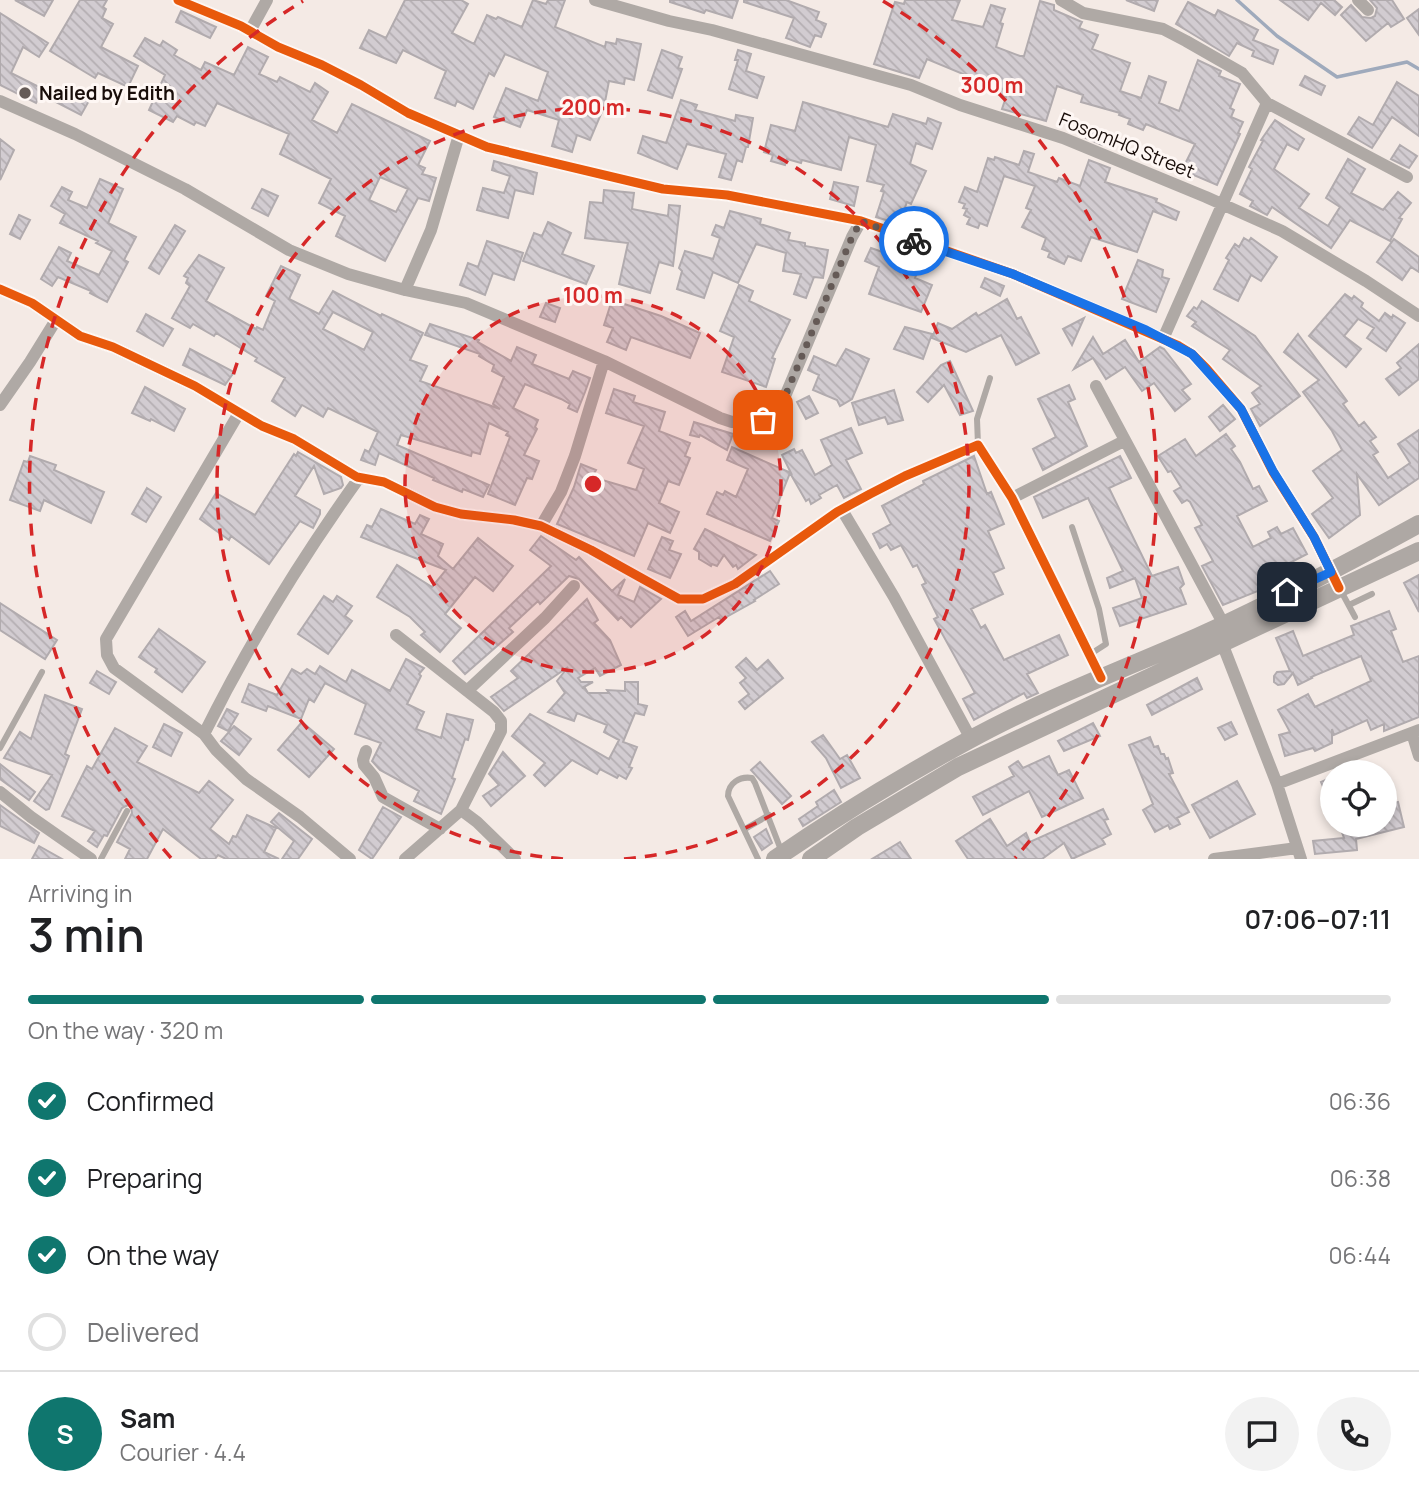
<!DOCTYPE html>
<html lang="en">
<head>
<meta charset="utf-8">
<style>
  body { margin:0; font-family:Manrope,sans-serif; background:#f2f2f2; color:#202124; height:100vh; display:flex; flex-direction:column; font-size:26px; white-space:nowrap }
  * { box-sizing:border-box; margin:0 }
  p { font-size:23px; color:#757577 }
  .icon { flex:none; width:38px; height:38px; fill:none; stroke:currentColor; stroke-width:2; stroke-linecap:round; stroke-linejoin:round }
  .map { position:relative; height:859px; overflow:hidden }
  .sheet { display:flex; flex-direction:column; background:#fff; flex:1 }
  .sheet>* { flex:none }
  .controls { position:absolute; left:1320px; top:760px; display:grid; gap:14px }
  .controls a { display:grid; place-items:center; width:77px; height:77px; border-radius:50%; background:#fff; box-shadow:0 4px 10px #0003; font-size:35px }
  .pin { position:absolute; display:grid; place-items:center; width:60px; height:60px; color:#fff; margin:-30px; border-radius:14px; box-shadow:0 4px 10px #0006 }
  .courier { position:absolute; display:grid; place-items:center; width:70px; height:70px; margin:-35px; border:5px solid #1a73e8; border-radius:50%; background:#fff; color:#222; box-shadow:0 2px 9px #0007 }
  .summary em { font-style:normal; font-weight:600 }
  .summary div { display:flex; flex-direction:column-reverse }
  .summary { display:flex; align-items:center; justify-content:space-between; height:119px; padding:0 28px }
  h1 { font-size:46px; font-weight:600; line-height:52px }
  .bar { display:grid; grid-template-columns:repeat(4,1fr); gap:10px 7px; align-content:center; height:84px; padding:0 28px }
  .bar i { height:9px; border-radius:5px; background:#e0e0e0 }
  .bar .active { background:#0f766e }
  .bar p { grid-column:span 4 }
  .line { display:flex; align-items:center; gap:18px; padding:0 28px; border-top:2px solid #e0e0e0 }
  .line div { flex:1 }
  .round { display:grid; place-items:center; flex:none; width:74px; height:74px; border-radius:37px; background:#f2f2f2 }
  ol { padding:0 28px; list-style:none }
  li { display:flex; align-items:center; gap:21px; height:77px }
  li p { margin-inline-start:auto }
  li .icon { padding:7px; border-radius:50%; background:#0f766e; color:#fff; stroke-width:4 }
  li:last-child { color:#757577 }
  li i { width:38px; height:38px; border:4px solid #e0e0e0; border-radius:50% }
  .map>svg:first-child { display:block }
</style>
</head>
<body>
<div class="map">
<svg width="1419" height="859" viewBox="0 0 1419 859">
  <defs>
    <pattern id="building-back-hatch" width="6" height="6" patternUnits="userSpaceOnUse" patternTransform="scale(1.75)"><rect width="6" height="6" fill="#d2ccd1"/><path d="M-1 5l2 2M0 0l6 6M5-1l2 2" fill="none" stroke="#b4aeb2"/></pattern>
  </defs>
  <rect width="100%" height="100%" fill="#f4eae5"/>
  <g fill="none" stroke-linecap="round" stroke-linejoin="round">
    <path stroke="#9faabc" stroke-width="3.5" d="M1237,0L1277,36L1337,77L1407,62L1419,69"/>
  </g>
  <path fill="url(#building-back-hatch)" stroke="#b1abae" stroke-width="2" fill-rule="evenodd" d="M15,0H53L44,16Z
    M80,0H107L103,7L106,9L102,18L113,24L101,47L138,66L128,87L98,73L95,78L50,51Z
    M405,0H461L468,4L452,33L474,44L487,15L496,19L498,17L522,27L533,0L546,4L548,0H565L555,27L605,47L606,42L616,44L617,39L641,44L634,80L625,78L624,84L609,81L604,107L590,140L577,135L572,152L552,146L559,120L527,110L520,127L494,117L506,88L538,101L548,72L505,54L494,76L489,73L473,109L457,101L455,106L435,98L446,71L403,50L396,63L360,48L369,30L386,38Z
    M670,0H738L732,18L706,10L704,13L670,2Z
    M744,0H786L819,12L816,20L826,24L821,37L815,35L810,47L786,38L794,18L744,2Z
    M905,0H960L952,20L983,27L991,5L1005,9L1000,23L1003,24L996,47L1020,56H1024L1040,1L1054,5V10L1082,22L1079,28L1098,35L1092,49L1130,63L1120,91L1141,98L1149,76L1166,82L1159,103L1179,111L1198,60L1221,71L1219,76L1240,84L1230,108L1234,110L1231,117L1243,122L1238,133L1240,134L1217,185L1182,170L1195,144L1146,124L1143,130L1128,124L1130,119L1119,115L1120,113L1081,102L1083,95L1057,86L1046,121L1002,109L1006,97L966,83L968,76L927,59L919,78L874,64L895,2L904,4Z
    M1126,0H1158L1154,11Z
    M1280,0H1334L1342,7L1335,15L1321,3L1308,20Z
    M1370,0H1392L1404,19L1391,27L1388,23L1366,41L1341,15L1351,5L1362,17L1371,18L1375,16L1377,8Z
    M1188,2L1215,16L1218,10L1258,30L1253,40L1278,50L1273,64L1252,56L1254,51L1237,43L1229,56L1176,24Z
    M1419,9V35L1407,18Z
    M181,11L216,27L210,38L176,22Z
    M0,13L48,43L39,57L23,47L11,73L43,89L36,103L0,85Z
    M145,38L160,46L163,41L177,50L174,55L201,70L205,62L234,75L248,47L268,57L259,74L277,82L280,77L310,92L315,83L328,92L312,120L337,133L352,104L430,141L418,165L425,168L422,174L436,178L429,201L418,198L385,261L336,236L345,216L319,203L331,179L280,154L289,134L217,103L205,126L196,122L194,125L177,116L173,122L149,110L165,75L134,56ZM380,177L408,189L396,212L369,200Z
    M662,50L682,57L678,68L682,69L672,98L648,90Z
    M738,50L751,54L746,71L764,77L757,98L729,89L738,60H735Z
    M1305,76L1325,86L1321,95L1300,85Z
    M1397,82L1419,96V136L1392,117L1372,148L1348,134L1359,117L1373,125Z
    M65,85L90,99L81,115L56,102Z
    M681,100L697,105L695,110L735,121L736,115L753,118L748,147H746L742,162L737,160L731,180L719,177L726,154L687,144L677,169L638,153L643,136L666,143Z
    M803,102L888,127L893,114L926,124L928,118L941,123L932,149L916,143L910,164L926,171L911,204L907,202L899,224L876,217L884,192L881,191L884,185L867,181L876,145L849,137L841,170L802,160L801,163L787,159L785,165L771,161L773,155L764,152L771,125L795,131Z
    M1275,120L1304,139L1298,150L1287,144L1274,169L1309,194L1299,208L1328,226L1340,207L1326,198L1348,159L1365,169L1351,193L1383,210L1398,192L1411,203L1399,218L1402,219L1390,241L1350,220L1331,248L1272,207L1267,215L1250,206L1253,201L1240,194L1252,169L1249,167L1263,141L1261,140Z
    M1091,127L1107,133L1102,145L1086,138Z
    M0,139L14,150L0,180Z
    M1400,145L1417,156L1409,168L1391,159Z
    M1024,151L1034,154L1028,172L1057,182L1059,178L1080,186L1089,160L1110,168L1105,182L1157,199L1156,202L1179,212L1176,220L1153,211L1137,252L1091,237L1081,261L1068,256L1064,264L1048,257L1050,252L1042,249L1046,238L1022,227L1031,210L1026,208L1035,186L1004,176L987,226L980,223L978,228L967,224L970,218L964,215L967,209L963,208L965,204L959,202L965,187L977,192L988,158L994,160L995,157L1019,165Z
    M494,161L537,173L533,194L515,190L508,218L477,210L483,188L504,193L510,176L492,170Z
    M100,179L123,189L108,223L136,237L124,260L128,262L107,302L90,293L91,291L58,277L52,286L41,279L59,247L71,253L67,261L99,275L112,251L96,243L98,241L60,223L65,214L51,206L62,187L72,192L68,200L87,208Z
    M834,182L858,187L854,206L830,199Z
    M262,189L278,196L268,216L252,208Z
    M604,190L634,193L632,209L668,216L669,205L680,206L673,266L659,262L650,293L619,284L628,243L585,238L590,202L603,203Z
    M730,211L761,219L760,224L790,233L788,240L805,243V246L828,250L823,278L814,277L806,298L794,294L801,274L783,271L786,253L756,244L738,283L713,272L704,298L677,289L682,271L679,268L685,251L713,259L720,238L712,235L716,225L724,228Z
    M19,215L30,220L20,239L10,234Z
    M548,222L571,233L562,254L594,266L586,284L523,261L534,233L542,236Z
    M175,225L185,231L159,274L149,268Z
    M1244,238L1249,241L1251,238L1277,257L1261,281L1251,275L1238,301L1214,289L1229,260L1226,258L1235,244L1239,247Z
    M1394,239L1419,257V272L1411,267L1402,280L1377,262Z
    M487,241L523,253L514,280L493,273L485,295L460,285L468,263L478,267Z
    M871,248L920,265L915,278L932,285L921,312L869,294L879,267L865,261Z
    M199,255L224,268L206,301L256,329L257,327L263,330L275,301L266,296L281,266L300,275L289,299L319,314L333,291L381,316L382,314L423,333L410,360L427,366L420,381L500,409L493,404L504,377L492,371L494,365L479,356L480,354L425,335L430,324L479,340L478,342L511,361L517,347L536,355L532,364L569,379L573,371L590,378L585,392L577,412L568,408L570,404L561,399L525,384L513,408L538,420L535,427L537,429L524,455L539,461L532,479L527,478L515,505L488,494L510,437L506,435L508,432L489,423L480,454L472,452L471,456L401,435L397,445L489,485L483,497L463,489L462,492L433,480L434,478L379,453L375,465L361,460L365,450L369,452L378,432L328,408L323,417L302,405L295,416L272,401L285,378L255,361L257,358L216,333L214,336L193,324L190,328L172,318L190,286L186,283L188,278L184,276ZM333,312L373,332L364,350L323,329Z
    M1138,260L1163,270L1162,277L1169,279L1156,312L1122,299Z
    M985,278L1004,286L1000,296L981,287Z
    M739,285L753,291L749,301L790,320L772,358L775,359L766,387L722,372L734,337L720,331Z
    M1345,294L1352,299L1354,296L1363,303L1361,307L1379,321L1385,313L1392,318L1393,315L1405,323L1386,351L1367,338L1374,328L1358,319L1344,336L1361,349L1346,367L1309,336Z
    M1007,299L1017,319L1021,317L1039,353L1016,365L1001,335L966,352L932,338L938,323L952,329L976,313L978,316Z
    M612,300L661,316L700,333L690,358L631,337L626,350L607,342L613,328L604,325Z
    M1202,301L1255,336L1300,396L1260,426L1251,409L1260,404L1252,393L1261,386L1223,359L1230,350L1192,326L1196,322L1187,316L1194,307L1197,309Z
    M546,303L560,308L555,322L540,317Z
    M146,314L173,329L163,346L137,331Z
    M1084,318L1072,345L1063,329Z
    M905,327L932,334L923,359L894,349Z
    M1298,334L1347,401L1343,404L1359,426L1364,422L1376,437L1370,441L1378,452L1373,455L1388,478L1410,463L1398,444L1419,430V478L1379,505L1357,474L1360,515L1329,538L1312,514L1333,498L1313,471L1342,450L1332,431L1303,392L1319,380L1284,352Z
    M1093,337L1103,354L1125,340L1139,362L1160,347L1164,349L1191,384L1182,390L1190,399L1175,411L1154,383L1142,391L1125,367L1106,379L1093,358L1074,369Z
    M1419,344V379L1399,395L1386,379L1401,368L1397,363Z
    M190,349L234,372L225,385L183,365Z
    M846,349L869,359L852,399L840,406L837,400L813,390L819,375L808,370L814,356L836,366Z
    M950,361L973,411L960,415L944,385L928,402L917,392L941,365Z
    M1069,385L1075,399L1068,402L1087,446L1043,470L1033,449L1056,437L1038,399Z
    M145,387L185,409L174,431L151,419L150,421L132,413Z
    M614,389L635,396L633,402L665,412L659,431L690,443L685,456L690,458L679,485L668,481L659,503L679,512L670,533L648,523L634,556L557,524L574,487L581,464L596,470L592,477L636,490L644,469L628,463L644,426L606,413Z
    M894,390L903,420L888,424L885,417L859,425L852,403Z
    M809,396L818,413L806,419L797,402Z
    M1223,405L1235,419L1220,431L1209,417Z
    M694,422L733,434L727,450L700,435L699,437L690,435Z
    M851,428L862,453L846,460L861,489L844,498L837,485L819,495L821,498L811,504L809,499L806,501L790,473L772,518L779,521L770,541L707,514L717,492L723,495L725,491L736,497L748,469L727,460L732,447L791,473L782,455L794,449L796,453L802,450L815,475L832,465L821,440Z
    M1226,434L1235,446L1231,449L1240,462L1253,489L1259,486L1267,501L1237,516L1253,547L1271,538L1268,532L1277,527L1281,534L1293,528L1307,554L1270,573L1275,584L1223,605L1202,566L1213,561L1195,528L1202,525L1190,502L1187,500L1182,503L1174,491L1181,487L1171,471L1168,472L1158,456L1185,439L1196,456Z
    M298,452L341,477L343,485L341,488L324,494L314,466L295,496L320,510V514L313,528L300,521L269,564L231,536L229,540L200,519L216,493L255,515L294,454L296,456Z
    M30,456L56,465L54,470L104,492L91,523L44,500L40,511L10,500L24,461L28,462Z
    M974,456L987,494L991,492L1004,524L988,531L1004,568L993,573L1003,594L971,609L981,628L985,625L1004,660L1059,635L1068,655L1027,674L1038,693L1027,698L1024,693L974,720L963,699L975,693L934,619L938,617L922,585L926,583L917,565L913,567L901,545L891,550L887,544L880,548L873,534L891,524L882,506L924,484L923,481Z
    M1120,456L1131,478L1109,488L1152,576L1178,567L1184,584L1180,588L1186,604L1120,626L1113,608L1142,598L1135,578L1110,588L1107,578L1123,571L1088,498L1043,518L1034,497Z
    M147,488L161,497L146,522L132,514Z
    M381,509L415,524L420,515L429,519L421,534L443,544L438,556L453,569L478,538L513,566L493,591L475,577L445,614L461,628L440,652L421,635L425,632L410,617L377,597L397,565L432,587L446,570L361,537L367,525L372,527Z
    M705,529L756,555L738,569L736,565L733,567L724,555L717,566L712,564L711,566L699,559V552L694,549Z
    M541,536L576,560L579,557L612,591L625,579L618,595L634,602L640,587L661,599L631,627L621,617L618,620L579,579L569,576L540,604L538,601L509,628L513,632L465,674L453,661L551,566L530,550Z
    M662,537L673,541L669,550L681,554L670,578L648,569Z
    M770,571L779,584L754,600L755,601L721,620L719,617L688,636L676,617L685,611L691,621Z
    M1419,575V612L1404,583Z
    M324,596L333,602L337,596L352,606L345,616L352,621L328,654L298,634Z
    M587,599L598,620L594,623L610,640L621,665L600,676L595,668L578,678L581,682H593L582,688H585L588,693H609L607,690L625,691V682H638V704L647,706L644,715L635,713L623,742L637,747L629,767L632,768L626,779L619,775L617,778L600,769L597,774L572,760L545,786L534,775L545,763L512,736L530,714L609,759L619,740L604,732L607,725L577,713L574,721L548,712L565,693L557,681L568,667L504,711L491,697L518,678L511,671Z
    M0,603L57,640L45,659L0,630Z
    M1389,611L1396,629L1391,631L1403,662L1419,656V717L1384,731V724L1371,730L1367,720L1334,735L1332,729V743L1315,751L1313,748L1285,756L1279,735L1290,732L1278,710L1308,694L1315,707L1371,681L1361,656L1311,677L1312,678L1298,685L1293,673L1284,684L1278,685L1274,682V676L1277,672L1290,671L1276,638L1293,631L1303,656L1354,635L1351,626Z
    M159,629L205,662L182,692L155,672L157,669L139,657Z
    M746,658L757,670L768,660L783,678L745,709L739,702L749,694L740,683L746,678L736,667Z
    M406,659L424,668L419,674L421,676L407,704L424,712L416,729L441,738L447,714L473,720L468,740L465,739L452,778L455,779L441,814L414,801L419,791L380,770L372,761L381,743L355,734L366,704L325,683L314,702L309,699L301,719L268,706L266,711L242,702L249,684L277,695L292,669L301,674L307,669L315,674L320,666L346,682L352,670L390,691Z
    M97,671L116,682L109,694L90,683Z
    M1197,678L1202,689L1152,715L1147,705Z
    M45,695L82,709L65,754L69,756L49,809L46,810L34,801L52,775L4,758L20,732L31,739Z
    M227,709L238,714L228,731L218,726Z
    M302,722L334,749L309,777L278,750Z
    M1231,722L1237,734L1225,740L1218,728Z
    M1093,723L1100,736L1064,751L1058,741Z
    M164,724L182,733L171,756L153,747Z
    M234,726L251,739L239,755L221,741Z
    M115,728L147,746L137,762L199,793L209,781L233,800L210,829L229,844L233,836L236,837L247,815L276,828L264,852L279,859H226L218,855L215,859H201L163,829L147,859H125L130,849L117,842L132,813L131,807L128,805L122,808L107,836L104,835L97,847L88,841L95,831L62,816L87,766L92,769Z
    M823,735L840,759L847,755L860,778L841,788L826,758L812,742Z
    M1150,737L1154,747L1158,746L1161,754H1164L1166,759L1168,758L1173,773L1169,774L1189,812L1177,818L1180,824L1170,829L1168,825L1155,832L1143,810L1153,804L1129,745Z
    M503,752L525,776L491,806L483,796L499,785L489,774Z
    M1049,756L1058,775L1069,770L1083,798L1042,817L1029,791L983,815L973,797L1014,776L1009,767L1018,761L1023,768Z
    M760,762L791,796L782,804L751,770Z
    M0,764L35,792L29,800L0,779Z
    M1332,777V807L1321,782Z
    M1237,781L1255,814L1210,838L1192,805Z
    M1384,783H1387L1393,803L1398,802L1404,827L1356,839L1357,850L1315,854L1313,841L1344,838L1339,824H1384Z
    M834,790L841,802L803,826L799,819L818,806L816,802Z
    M0,805L39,833L34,843L0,826Z
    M383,807L401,817L372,859L359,850Z
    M1103,809L1108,819L1104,820L1111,834L1102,839L1105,844L1072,859L1064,843L1042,859H968L956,841L990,819L1007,846L1026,833L1030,842Z
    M279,813L312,839L298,859H282L294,841L271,822Z
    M766,829L772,843L762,850L754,837Z
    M900,842L911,859H872Z
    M39,846L62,859H32Z"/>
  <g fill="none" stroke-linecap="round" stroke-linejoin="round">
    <path stroke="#afa9a5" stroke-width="6" d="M978,445L977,419L990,378
      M1072,527L1099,609L1106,644L1089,655
      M1341,591L1355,617
      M1349,605L1372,594
      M0,748L42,672
      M745,829L769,815
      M101,859L127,811
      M758,859L728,796C728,783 740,776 752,778L755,783L781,850"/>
    <path stroke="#afa9a5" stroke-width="12" d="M178,0L241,26L278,47L322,65L361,85L408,113L487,147L663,189L727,195L861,221L1013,274L1179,346L1192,354L1206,368L1241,409L1273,472L1314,537L1339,588
      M595,0L669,21L712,30L911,85L960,105L1063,138L1206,197L1282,231L1366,281L1419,316
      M1061,0L1083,13L1163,29L1186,41L1242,73L1267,103L1407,177
      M1358,0L1368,10
      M250,31L267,0
      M0,101L75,134L185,189L289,250L348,274L405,290L466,303L604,361L720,418L732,422L763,420L786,394L852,237L861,221
      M0,289L32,303L80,336L113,347L195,386L262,426L294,439L357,477L384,482L435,507L461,514L514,520L541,526L591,550L679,599H703L735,584L837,512L870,494L905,476L978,445L1012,498L1101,678
      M405,290L431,230L459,135
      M1163,339L1267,103
      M1096,386L1223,623
      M0,405L30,362L56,320
      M239,413L106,639L107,655L114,668L204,734L216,750L246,779L300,817L350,859
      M1012,498L1124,441
      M842,510L894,597L971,739
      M541,526L561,492L575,456L604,361
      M396,635L494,712L501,721V731L461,810L405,859
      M1222,643L1277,784L1301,859
      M467,691L545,618L574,586
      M1412,733L1419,756
      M204,734C248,645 301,559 359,478
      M366,751L363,760L364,765L374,777L383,797L440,829
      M1277,784L1419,730
      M0,792L31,817L91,859
      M461,810L477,822L515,859
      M1214,859L1297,848"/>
    <path stroke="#aea8a4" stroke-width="18" d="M775,859C837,816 903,776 969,740C1042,700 1121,670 1197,637C1272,603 1346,564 1419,524
      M811,859L857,827L958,767L1419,551"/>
    <defs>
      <path id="cycleway" d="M178,0L241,26L278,47L322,65L361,85L408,113L487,147L663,189L727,195L861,221L1013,274L1179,346L1192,354L1206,368L1241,409L1273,472L1314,537L1339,588
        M0,289L32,303L80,336L113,347L195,386L262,426L294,439L357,477L384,482L435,507L461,514L514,520L541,526L591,550L679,599H703L735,584L837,512L870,494L905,476L978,445L1012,498L1101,678"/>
    </defs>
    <use href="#cycleway" stroke="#fef7f4" stroke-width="13"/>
    <use href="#cycleway" stroke="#e8590c" stroke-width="9"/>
  </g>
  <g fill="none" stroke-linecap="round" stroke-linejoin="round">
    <path stroke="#655a56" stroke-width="7" stroke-dasharray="0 12.6" d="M763,420L786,394L852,237L861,221L914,241"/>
    <path stroke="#1a73e8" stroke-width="9" d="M914,241L1013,274L1146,330L1192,354L1241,409L1273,471L1314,537L1331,572L1287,592"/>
  </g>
  <circle cx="593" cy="484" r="188" fill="#d62828" fill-opacity=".12"/>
  <g fill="none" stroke="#d62828" stroke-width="3.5" stroke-dasharray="12 9">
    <circle cx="593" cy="484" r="188"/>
    <path d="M563 859A376 376 0 1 1 623 859"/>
    <path d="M171 858A564 564 0 0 1 303 1M883 1A564 564 0 0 1 1015 858"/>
  </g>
  <circle fill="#655a56" stroke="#fef7f4" stroke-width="2.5" cx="25" cy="93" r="7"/>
  <g text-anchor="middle" stroke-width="6" stroke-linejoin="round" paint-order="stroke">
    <g font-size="19" font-weight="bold" fill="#180d09" stroke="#fef7f4" text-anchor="start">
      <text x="39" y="100">Nailed by Edith</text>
    </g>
    <g font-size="19" fill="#180d09" stroke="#fef7f4">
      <text transform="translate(1127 145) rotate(22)" y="7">FosomHQ Street</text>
    </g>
  </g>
  <circle cx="593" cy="484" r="10" fill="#d62828" stroke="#fef7f4" stroke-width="3.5"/>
  <g font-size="21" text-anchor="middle" font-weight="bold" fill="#d62828" stroke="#fef7f4" stroke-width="6" stroke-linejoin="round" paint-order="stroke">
    <text x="992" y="93">300 m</text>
    <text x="593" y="115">200 m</text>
    <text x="593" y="303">100 m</text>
  </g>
</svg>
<div class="controls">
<a><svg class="icon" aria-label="locate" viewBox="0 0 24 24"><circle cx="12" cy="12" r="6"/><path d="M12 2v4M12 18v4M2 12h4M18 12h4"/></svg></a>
</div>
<div class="pin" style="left:763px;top:420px;background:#ea580c"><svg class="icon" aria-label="bag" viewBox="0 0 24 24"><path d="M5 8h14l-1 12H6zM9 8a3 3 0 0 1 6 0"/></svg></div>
<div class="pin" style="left:1287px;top:592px;background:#1f2937"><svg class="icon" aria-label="home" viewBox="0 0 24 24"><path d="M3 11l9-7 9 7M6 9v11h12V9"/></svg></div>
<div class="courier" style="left:914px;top:241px"><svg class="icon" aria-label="bike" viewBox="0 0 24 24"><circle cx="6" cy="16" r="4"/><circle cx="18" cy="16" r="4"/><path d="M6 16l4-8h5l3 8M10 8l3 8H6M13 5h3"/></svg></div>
</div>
<section class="sheet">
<div class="summary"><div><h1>3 min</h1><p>Arriving in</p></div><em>07:06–07:11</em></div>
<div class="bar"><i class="active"></i><i class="active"></i><i class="active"></i><i></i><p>On the way · 320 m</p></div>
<ol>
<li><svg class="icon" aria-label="check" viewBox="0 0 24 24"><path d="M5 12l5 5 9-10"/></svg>Confirmed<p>06:36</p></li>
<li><svg class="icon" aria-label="check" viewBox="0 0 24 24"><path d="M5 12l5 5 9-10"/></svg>Preparing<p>06:38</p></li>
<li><svg class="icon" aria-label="check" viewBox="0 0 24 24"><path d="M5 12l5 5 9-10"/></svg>On the way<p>06:44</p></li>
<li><i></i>Delivered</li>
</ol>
<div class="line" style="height:126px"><b class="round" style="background:#0f766e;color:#fff">S</b><div><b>Sam</b><p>Courier · 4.4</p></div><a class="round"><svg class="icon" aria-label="chat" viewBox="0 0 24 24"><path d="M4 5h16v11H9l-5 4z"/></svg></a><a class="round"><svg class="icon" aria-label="phone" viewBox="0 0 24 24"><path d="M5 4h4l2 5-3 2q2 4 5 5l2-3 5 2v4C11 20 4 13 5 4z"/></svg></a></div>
</section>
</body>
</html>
